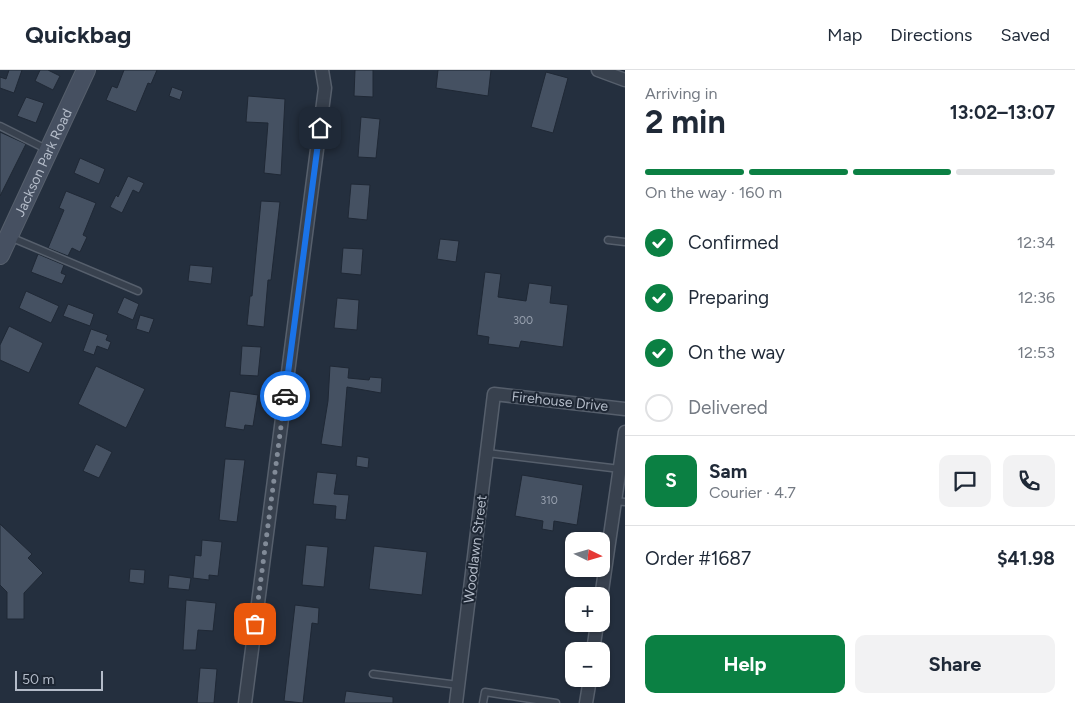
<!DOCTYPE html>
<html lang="en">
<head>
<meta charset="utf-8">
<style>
  body { margin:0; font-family:Figtree,sans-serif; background:#f2f2f3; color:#1f2937; height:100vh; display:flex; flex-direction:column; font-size:19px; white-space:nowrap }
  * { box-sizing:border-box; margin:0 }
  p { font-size:16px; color:#747a83 }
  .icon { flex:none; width:28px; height:28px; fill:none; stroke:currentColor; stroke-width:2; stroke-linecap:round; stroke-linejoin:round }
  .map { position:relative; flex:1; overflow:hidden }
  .drawer { display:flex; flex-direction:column; background:#fff; width:450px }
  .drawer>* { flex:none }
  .needle { width:32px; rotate:95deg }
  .controls { position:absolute; left:565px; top:462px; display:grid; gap:10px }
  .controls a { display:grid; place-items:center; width:45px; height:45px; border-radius:10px; background:#fff; box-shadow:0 1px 4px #0004; font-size:25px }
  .scale { position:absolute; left:15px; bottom:12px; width:88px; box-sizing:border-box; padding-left:5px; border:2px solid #b4bcc9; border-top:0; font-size:14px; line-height:18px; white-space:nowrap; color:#b4bcc9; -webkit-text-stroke:4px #1d2633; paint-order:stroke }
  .pin { position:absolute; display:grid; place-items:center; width:42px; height:42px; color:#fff; margin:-21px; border-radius:10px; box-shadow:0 2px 8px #0006 }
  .courier { position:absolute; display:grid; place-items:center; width:50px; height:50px; margin:-25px; border:4px solid #1a73e8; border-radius:50%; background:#fff; color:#222; box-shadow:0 1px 6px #0007 }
  .head em { font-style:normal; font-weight:700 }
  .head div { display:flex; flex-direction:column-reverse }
  .head { display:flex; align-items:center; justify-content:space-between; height:85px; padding:0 20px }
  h1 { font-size:32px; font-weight:700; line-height:38px }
  .bar { display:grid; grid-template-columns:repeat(4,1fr); gap:8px 5px; align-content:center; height:60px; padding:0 20px }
  .bar i { height:6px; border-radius:4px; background:#e0e1e3 }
  .bar .current { background:#0b8043 }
  .bar p { grid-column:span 4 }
  .line { display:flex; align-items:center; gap:12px; padding:0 20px; border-top:1px solid #e0e1e3 }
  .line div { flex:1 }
  .round { display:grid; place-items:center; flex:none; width:52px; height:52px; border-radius:10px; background:#f2f2f3 }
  ol { padding:0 20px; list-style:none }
  li { display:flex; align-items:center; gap:15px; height:55px }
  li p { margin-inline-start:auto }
  li .icon { padding:5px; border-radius:50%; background:#0b8043; color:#fff; stroke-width:4 }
  li:last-child { color:#747a83 }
  li i { width:28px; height:28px; border:2px solid #e0e1e3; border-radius:50% }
  .action { display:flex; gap:10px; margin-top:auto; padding:10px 20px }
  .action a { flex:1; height:58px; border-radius:10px; background:#0b8043; color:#fff; font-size:20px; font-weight:700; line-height:58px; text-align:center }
  .action a+a { background:#f2f2f3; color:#1f2937 }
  header { display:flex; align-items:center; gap:30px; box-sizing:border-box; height:70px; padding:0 25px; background:#fff; border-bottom:1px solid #e0e1e3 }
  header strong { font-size:24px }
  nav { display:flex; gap:28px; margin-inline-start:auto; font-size:18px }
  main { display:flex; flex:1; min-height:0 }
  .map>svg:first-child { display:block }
</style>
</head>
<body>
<header>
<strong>Quickbag</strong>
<nav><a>Map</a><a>Directions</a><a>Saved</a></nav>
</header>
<main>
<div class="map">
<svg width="625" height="633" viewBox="0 0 625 633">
  <rect width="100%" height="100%" fill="#242f3e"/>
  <path fill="#455162" stroke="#1f2835" d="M9,0H22L14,23L0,18V7L6,9Z
    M40,0H48L60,6L53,20L35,11Z
    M124,0H157L151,14L148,13L136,42L106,30L112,16L117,18Z
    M355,0H373V27L354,26Z
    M438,0H491L488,26L436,18Z
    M546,2L568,8L553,63L531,57Z
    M172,17L183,21L180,30L169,26Z
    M248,26L285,29L281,105L264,103L268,53L246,52Z
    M26,27L44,33L36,53L17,46Z
    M361,47L380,49L376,88L358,87Z
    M0,62L26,74L0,126Z
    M80,88L105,99L99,114L74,103Z
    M128,106L144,113L139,123L133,120L122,143L110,137L116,125L118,127Z
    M351,114L370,115L367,150L348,148Z
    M66,121L96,133L83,165L87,167L80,182L72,178L68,186L48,178L64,140L59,138Z
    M261,131L280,132L271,210H268L264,257L247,255L250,226H252Z
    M440,169L459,171L456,192L437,189Z
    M343,178L363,179L361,205L341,203Z
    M38,184L64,195L61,203L66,205L62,214L31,202Z
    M190,195L213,197L211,214L188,211Z
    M485,202L501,204L498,227L526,231L529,213L552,216L550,233L568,235L563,277L521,271L519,278L488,274L489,267L477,265Z
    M26,221L59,236L51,253L19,238Z
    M124,227L139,234L133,250L117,243Z
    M337,228L359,230L357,260L334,258Z
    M68,234L94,244L90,256L63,246Z
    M140,245L154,249L149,263L136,259Z
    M9,256L43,273L29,303L0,290V275Z
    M91,259L108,265L106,270L111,272L108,280L97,276L94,285L83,281Z
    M242,276L261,277L258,306L240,305Z
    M96,296L145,319L126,358L78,334Z
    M330,296L349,298L348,308L369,310L370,307L382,308L381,323L347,317L342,377L321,374L328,331Z
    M230,321L258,325L253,356L245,355L244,360L225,357Z
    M96,374L112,382L99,408L83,401Z
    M357,386L369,388L368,398L356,396Z
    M225,389L245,390L237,452L219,450Z
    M317,402L337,404L334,424L349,425L346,450L335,449L336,436L313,434Z
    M522,405L583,415L577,455L554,451L553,461L542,459L543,451L515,446Z
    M0,454L32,484L28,488L43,503L24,523V549H7V522L0,515Z
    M202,470L222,472L218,506L209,505V510L193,508L195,485L201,486Z
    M306,475L328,477L324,517L302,515Z
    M374,476L427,482L422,525L369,519Z
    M130,499L145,500L144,514L129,512Z
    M169,505L191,508L189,520L168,518Z
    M186,530L216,533L213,561L198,560L196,580H183Z
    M295,535L319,538L318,554L312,553L303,633L284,631Z
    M200,598L217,599L214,633H197Z
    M346,621L393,627V633H344Z"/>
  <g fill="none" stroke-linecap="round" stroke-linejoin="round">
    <defs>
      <path id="service" d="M0,56L48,80
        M10,167L138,221
        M608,170L625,172
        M487,383L620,399
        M615,431L625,432
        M373,604L458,615
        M483,633L485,622L556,633"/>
      <path id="minor" d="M598,0L625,10
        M601,528L625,362
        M593,581L597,554
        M245,633L325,18L322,0
        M456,633L494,324L625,339
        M586,633L590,609"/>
      <g id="secondary">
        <path id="s1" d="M0,185L86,0"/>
      </g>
    </defs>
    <use href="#service" stroke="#565f6c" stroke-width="9"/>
    <use href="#minor" stroke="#565f6c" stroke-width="15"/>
    <use href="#secondary" stroke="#565f6c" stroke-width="20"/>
    <use href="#service" stroke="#38414e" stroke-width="6"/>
    <use href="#minor" stroke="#38414e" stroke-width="12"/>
    <use href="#secondary" stroke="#465061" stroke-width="18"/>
  </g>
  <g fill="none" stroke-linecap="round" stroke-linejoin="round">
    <path stroke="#828b98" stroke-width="5" stroke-dasharray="0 9" d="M255,554L285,326"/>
    <path stroke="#1a73e8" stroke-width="6" d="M285,326L320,58"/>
  </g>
  <g text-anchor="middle" stroke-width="4" stroke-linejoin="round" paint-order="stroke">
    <g font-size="11" fill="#98a1af">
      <text x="523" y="254">300</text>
      <text x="549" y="434">310</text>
    </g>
    <g font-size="14" fill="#b4bcc9" stroke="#1d2633">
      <text dy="5" stroke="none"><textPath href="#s1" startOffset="102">Jackson Park Road</textPath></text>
      <text transform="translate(560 331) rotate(6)" y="5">Firehouse Drive</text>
      <text transform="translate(475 479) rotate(-83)" y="5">Woodlawn Street</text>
    </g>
  </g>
</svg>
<div class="controls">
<a><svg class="needle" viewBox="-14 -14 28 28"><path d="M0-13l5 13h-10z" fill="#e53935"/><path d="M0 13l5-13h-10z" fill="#747a83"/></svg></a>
<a>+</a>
<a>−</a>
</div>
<div class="scale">50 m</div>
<div class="pin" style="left:255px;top:554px;background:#ea580c"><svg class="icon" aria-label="bag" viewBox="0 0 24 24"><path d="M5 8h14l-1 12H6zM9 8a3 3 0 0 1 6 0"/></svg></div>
<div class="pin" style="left:320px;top:58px;background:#1f2937"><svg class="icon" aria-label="home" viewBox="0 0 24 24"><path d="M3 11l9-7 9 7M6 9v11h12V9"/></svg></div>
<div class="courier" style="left:285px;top:326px"><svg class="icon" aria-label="car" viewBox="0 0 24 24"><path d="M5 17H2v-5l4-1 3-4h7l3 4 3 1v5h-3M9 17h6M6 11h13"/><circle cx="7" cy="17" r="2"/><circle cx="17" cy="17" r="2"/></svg></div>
</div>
<section class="drawer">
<div class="head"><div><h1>2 min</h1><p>Arriving in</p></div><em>13:02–13:07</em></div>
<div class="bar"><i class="current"></i><i class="current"></i><i class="current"></i><i></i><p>On the way · 160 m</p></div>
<ol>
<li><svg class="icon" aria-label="check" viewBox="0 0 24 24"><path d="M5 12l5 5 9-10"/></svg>Confirmed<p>12:34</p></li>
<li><svg class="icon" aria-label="check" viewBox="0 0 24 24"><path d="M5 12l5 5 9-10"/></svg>Preparing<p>12:36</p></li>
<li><svg class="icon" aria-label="check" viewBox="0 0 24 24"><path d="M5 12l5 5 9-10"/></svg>On the way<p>12:53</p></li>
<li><i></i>Delivered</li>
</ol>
<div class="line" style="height:90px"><b class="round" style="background:#0b8043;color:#fff">S</b><div><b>Sam</b><p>Courier · 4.7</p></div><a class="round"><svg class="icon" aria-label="chat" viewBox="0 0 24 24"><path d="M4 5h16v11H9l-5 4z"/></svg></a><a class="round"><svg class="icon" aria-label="phone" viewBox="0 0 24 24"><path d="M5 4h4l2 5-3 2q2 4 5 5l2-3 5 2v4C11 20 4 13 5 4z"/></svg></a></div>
<div class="line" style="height:65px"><div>Order #1687</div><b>$41.98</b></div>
<div class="action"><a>Help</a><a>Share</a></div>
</section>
</main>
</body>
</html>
